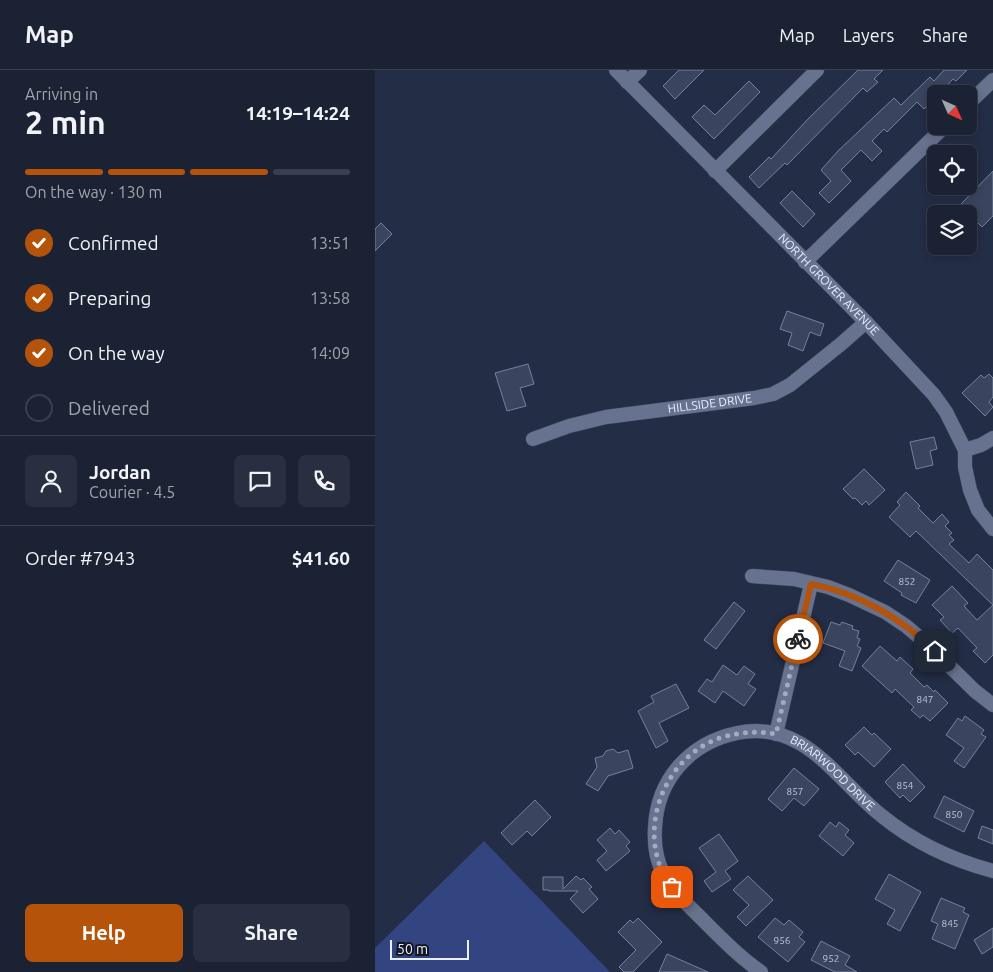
<!DOCTYPE html>
<html lang="en">
<head>
<meta charset="utf-8">
<style>
  body { margin:0; font-family:Ubuntu,sans-serif; background:#282f40; color:#f1f3f6; height:100vh; display:flex; flex-direction:column; font-size:19px; white-space:nowrap }
  * { box-sizing:border-box; margin:0 }
  p { font-size:16px; color:#a0a4ac }
  .icon { flex:none; width:28px; height:28px; fill:none; stroke:currentColor; stroke-width:2; stroke-linecap:round; stroke-linejoin:round }
  .map { position:relative; flex:1; overflow:hidden }
  .panel { display:flex; flex-direction:column; background:#1b2234; width:375px }
  .panel>* { flex:none }
  .needle { width:32px; rotate:135deg }
  .buttons { position:absolute; left:552px; top:15px; display:grid; gap:10px }
  .buttons a { display:grid; place-items:center; width:50px; height:50px; border-radius:8px; background:#1b2234; box-shadow:0 2px 8px #0003,0 0 0 1px #393f4f; font-size:25px }
  .scale { position:absolute; left:15px; bottom:12px; width:79px; box-sizing:border-box; padding-left:5px; border:2px solid #eaeffc; border-top:0; font-size:14px; line-height:18px; white-space:nowrap; color:#eaeffc; -webkit-text-stroke:4px #121621; paint-order:stroke }
  .pin { position:absolute; display:grid; place-items:center; width:42px; height:42px; color:#fff; margin:-21px; border-radius:10px; box-shadow:0 2px 8px #0006 }
  .courier { position:absolute; display:grid; place-items:center; width:50px; height:50px; margin:-25px; border:4px solid #b45309; border-radius:50%; background:#fff; color:#222; box-shadow:0 1px 6px #0007 }
  .head em { font-style:normal; font-weight:700 }
  .head div { display:flex; flex-direction:column-reverse }
  .head { display:flex; align-items:center; justify-content:space-between; height:85px; padding:0 25px }
  h1 { font-size:32px; font-weight:700; line-height:38px }
  .bar { display:grid; grid-template-columns:repeat(4,1fr); gap:8px 5px; align-content:center; height:60px; padding:0 25px }
  .bar i { height:6px; border-radius:4px; background:#393f4f }
  .bar .active { background:#b45309 }
  .bar p { grid-column:span 4 }
  .line { display:flex; align-items:center; gap:12px; padding:0 25px; border-top:1px solid #393f4f }
  .line div { flex:1 }
  .round { display:grid; place-items:center; flex:none; width:52px; height:52px; border-radius:8px; background:#282f40 }
  ol { padding:0 25px; list-style:none }
  li { display:flex; align-items:center; gap:15px; height:55px }
  li p { margin-inline-start:auto }
  li .icon { padding:5px; border-radius:50%; background:#b45309; color:#fff; stroke-width:4 }
  li:last-child { color:#a0a4ac }
  li i { width:28px; height:28px; border:2px solid #393f4f; border-radius:50% }
  .cta { display:flex; gap:10px; margin-top:auto; padding:10px 25px }
  .cta a { flex:1; height:58px; border-radius:8px; background:#b45309; color:#fff; font-size:20px; font-weight:700; line-height:58px; text-align:center }
  .cta a+a { background:#282f40; color:#f1f3f6 }
  header { display:flex; align-items:center; gap:30px; box-sizing:border-box; height:70px; padding:0 25px; background:#1b2234; border-bottom:1px solid #393f4f }
  header strong { font-size:24px }
  nav { display:flex; gap:28px; margin-inline-start:auto; font-size:18px }
  main { display:flex; flex:1; min-height:0 }
  .map>svg:first-child { display:block }
</style>
</head>
<body>
<header>
<strong>Map</strong>
<nav><a>Map</a><a>Layers</a><a>Share</a></nav>
</header>
<main>
<section class="panel">
<div class="head"><div><h1>2 min</h1><p>Arriving in</p></div><em>14:19–14:24</em></div>
<div class="bar"><i class="active"></i><i class="active"></i><i class="active"></i><i></i><p>On the way · 130 m</p></div>
<ol>
<li><svg class="icon" aria-label="check" viewBox="0 0 24 24"><path d="M5 12l5 5 9-10"/></svg>Confirmed<p>13:51</p></li>
<li><svg class="icon" aria-label="check" viewBox="0 0 24 24"><path d="M5 12l5 5 9-10"/></svg>Preparing<p>13:58</p></li>
<li><svg class="icon" aria-label="check" viewBox="0 0 24 24"><path d="M5 12l5 5 9-10"/></svg>On the way<p>14:09</p></li>
<li><i></i>Delivered</li>
</ol>
<div class="line" style="height:90px"><a class="round"><svg class="icon" aria-label="person" viewBox="0 0 24 24"><circle cx="12" cy="8" r="4"/><path d="M4 21q1-7 8-7t8 7"/></svg></a><div><b>Jordan</b><p>Courier · 4.5</p></div><a class="round"><svg class="icon" aria-label="chat" viewBox="0 0 24 24"><path d="M4 5h16v11H9l-5 4z"/></svg></a><a class="round"><svg class="icon" aria-label="phone" viewBox="0 0 24 24"><path d="M5 4h4l2 5-3 2q2 4 5 5l2-3 5 2v4C11 20 4 13 5 4z"/></svg></a></div>
<div class="line" style="height:65px"><div>Order #7943</div><b>$41.60</b></div>
<div class="cta"><a>Help</a><a>Share</a></div>
</section>
<div class="map">
<svg width="618" height="902" viewBox="0 0 618 902">
  <rect width="100%" height="100%" fill="#242d46"/>
  <path fill="#324580" d="M109,771L235,902H0V878Z"/>
  <path fill="#3a445e" stroke="#75809d" d="M304,0H329L300,29L288,16Z
    M483,0H508L499,9L503,12L492,22L488,18L412,95L410,93L384,118L374,107L394,87L396,89L433,49Z
    M569,0H592L581,11L578,9L564,24H561V26L549,39L542,32L512,62L509,59L497,71L507,81L497,91L486,80L466,100L476,111L454,133L444,123L456,111L446,100L463,81L519,28L526,35L555,7L559,11Z
    M374,11L385,22L339,69L317,47L329,35L340,45Z
    M618,101V146L607,157L585,135Z
    M417,121L440,144L428,157L405,133Z
    M6,153L17,164L0,181V159Z
    M412,241L449,254L445,266L435,262L428,281L413,275L417,263L405,259Z
    M153,294L159,314L145,318L151,336L132,341L120,303Z
    M614,304L618,308V327L614,332L618,337L610,346L587,323L606,305L609,308Z
    M559,367L562,379L555,381L558,395L541,399L535,372Z
    M489,399L510,420L494,435L491,431L487,435L480,428L478,429L468,419Z
    M531,422L545,436L543,438L558,453L567,444L574,452L570,456L577,463L574,465L579,470L574,474L594,493L602,484L618,500V585L610,593L598,581L602,578L583,558L577,563L565,550L569,547L557,535L577,516L593,533L589,536L602,550L618,535L541,461L535,467L514,447L525,435L522,432Z
    M523,490L555,510L541,533L526,525L527,523L509,511Z
    M359,532L370,541L341,579L329,570Z
    M456,552L465,555L467,552L478,556L477,559L484,561L482,568L485,569L482,576L486,578L477,601L464,596L470,581L448,573Z
    M505,576L522,591L525,587L538,599L535,603L549,617L552,615L559,622L560,620L573,633L555,651L548,645L545,648L536,640L539,637L520,619L517,623L487,596Z
    M348,595L362,605L369,596L380,604L373,614L381,619L369,636L348,621L340,633L323,621L332,609L337,612Z
    M301,614L314,638L284,653L293,671L281,678L263,641L279,632L276,626Z
    M590,646L609,660L606,664L611,667L589,698L579,691L589,678L571,665L583,648L587,651Z
    M489,657L497,665L499,663L516,679L499,697L483,682L480,685L470,675Z
    M238,679L243,683L253,680L258,698L233,706L223,721L211,714L222,697L220,688L228,686L231,681Z
    M528,694L550,717L535,732L528,725L525,728L510,712Z
    M419,698L444,719L429,736L419,728L407,741L393,729Z
    M569,726L599,741L589,762L559,747Z
    M160,730L176,747L157,766L152,761L137,775L126,763Z
    M455,752L461,757L464,752L474,760L470,765L479,773L468,786L444,766Z
    M607,756L618,760V774L603,768Z
    M235,758L240,764L244,760L255,772L251,776L255,781L231,801L222,790L232,781L222,770Z
    M344,764L363,791L350,801L356,809L337,822L329,811L341,802L324,778Z
    M514,804L546,822L525,861L512,854L520,840L500,829Z
    M201,806L206,810L208,808L217,817L214,819L223,829L208,843L195,829L203,821H174V820H168V807H188V819Z
    M373,806L398,830L371,856L362,847L374,835L358,820Z
    M566,828L590,838L588,842L594,845L580,879L557,869L563,854L556,851Z
    M263,848L287,872L258,902H249L244,897L261,880L243,862L255,850L258,853Z
    M400,848L409,855L414,850L428,862L424,867L430,872L413,892L383,867Z
    M618,858V877L607,884L599,870Z
    M446,871L475,886L470,895L482,902H460L436,890Z
    M292,884L333,902H284Z"/>
  <g fill="none" stroke-linecap="round" stroke-linejoin="round">
    <defs>
      <g id="minor">
        <path id="s1" d="M241,0L491,252L559,325L571,342L590,380V397L595,420L603,440L618,459"/>
        <path d="M252,12L265,0"/>
        <path d="M594,33L618,10"/>
        <path d="M340,101L442,0"/>
        <path d="M430,192L570,56"/>
        <path id="s2" d="M158,369L194,356L231,347L379,328L398,324L415,315L466,274L491,252"/>
        <path d="M590,380L606,375L618,368"/>
        <path d="M377,506L419,509L453,517L474,525L510,542L531,556L551,573L600,621L618,635"/>
        <path d="M401,664L436,514"/>
        <path id="s3" d="M386,902C363,886 344,866 324,846C311,833 296,820 288,803C281,789 279,773 280,758C282,709 315,673 362,663C430,649 462,711 507,746C540,773 577,790 618,801"/>
      </g>
    </defs>
    <use href="#minor" stroke="#43495d" stroke-width="15"/>
    <use href="#minor" stroke="#67728e" stroke-width="14"/>
  </g>
  <g fill="none" stroke-linecap="round" stroke-linejoin="round">
    <path stroke="#a5abbc" stroke-width="5" stroke-dasharray="0 9" d="M297,817C293,812 289,807 287,801C264,749 294,683 348,667C366,662 383,661 401,664L423,569"/>
    <path stroke="#b45309" stroke-width="6" d="M423,569L436,514C483,523 526,548 560,581"/>
  </g>
  <g text-anchor="middle" stroke-width="4.5" stroke-linejoin="round" paint-order="stroke">
    <g font-size="10" fill="#bec4d4">
      <text x="532" y="515">852</text>
      <text x="550" y="633">847</text>
      <text x="530" y="719">854</text>
      <text x="420" y="725">857</text>
      <text x="579" y="748">850</text>
      <text x="575" y="857">845</text>
      <text x="407" y="874">956</text>
      <text x="456" y="892">952</text>
    </g>
    <g font-size="12" fill="#eaeffc" stroke="#121621">
      <text dy="4" stroke="none"><textPath href="#s1" startOffset="302">NORTH GROVER AVENUE</textPath></text>
      <text dy="4" stroke="none"><textPath href="#s2" startOffset="181">HILLSIDE DRIVE</textPath></text>
      <text dy="4" stroke="none"><textPath href="#s3" startOffset="431">BRIARWOOD DRIVE</textPath></text>
    </g>
  </g>
</svg>
<div class="buttons">
<a><svg class="needle" viewBox="-14 -14 28 28"><path d="M0-13l5 13h-10z" fill="#e53935"/><path d="M0 13l5-13h-10z" fill="#a0a4ac"/></svg></a>
<a><svg class="icon" aria-label="locate" viewBox="0 0 24 24"><circle cx="12" cy="12" r="6"/><path d="M12 2v4M12 18v4M2 12h4M18 12h4"/></svg></a>
<a><svg class="icon" aria-label="layers" viewBox="0 0 24 24"><path d="M12 4l9 5-9 5-9-5zM3 14l9 5 9-5"/></svg></a>
</div>
<div class="scale">50 m</div>
<div class="pin" style="left:297px;top:817px;background:#ea580c"><svg class="icon" aria-label="bag" viewBox="0 0 24 24"><path d="M5 8h14l-1 12H6zM9 8a3 3 0 0 1 6 0"/></svg></div>
<div class="pin" style="left:560px;top:581px;background:#1f2937"><svg class="icon" aria-label="home" viewBox="0 0 24 24"><path d="M3 11l9-7 9 7M6 9v11h12V9"/></svg></div>
<div class="courier" style="left:423px;top:569px"><svg class="icon" aria-label="bike" viewBox="0 0 24 24"><circle cx="6" cy="16" r="4"/><circle cx="18" cy="16" r="4"/><path d="M6 16l4-8h5l3 8M10 8l3 8H6M13 5h3"/></svg></div>
</div>
</main>
</body>
</html>
